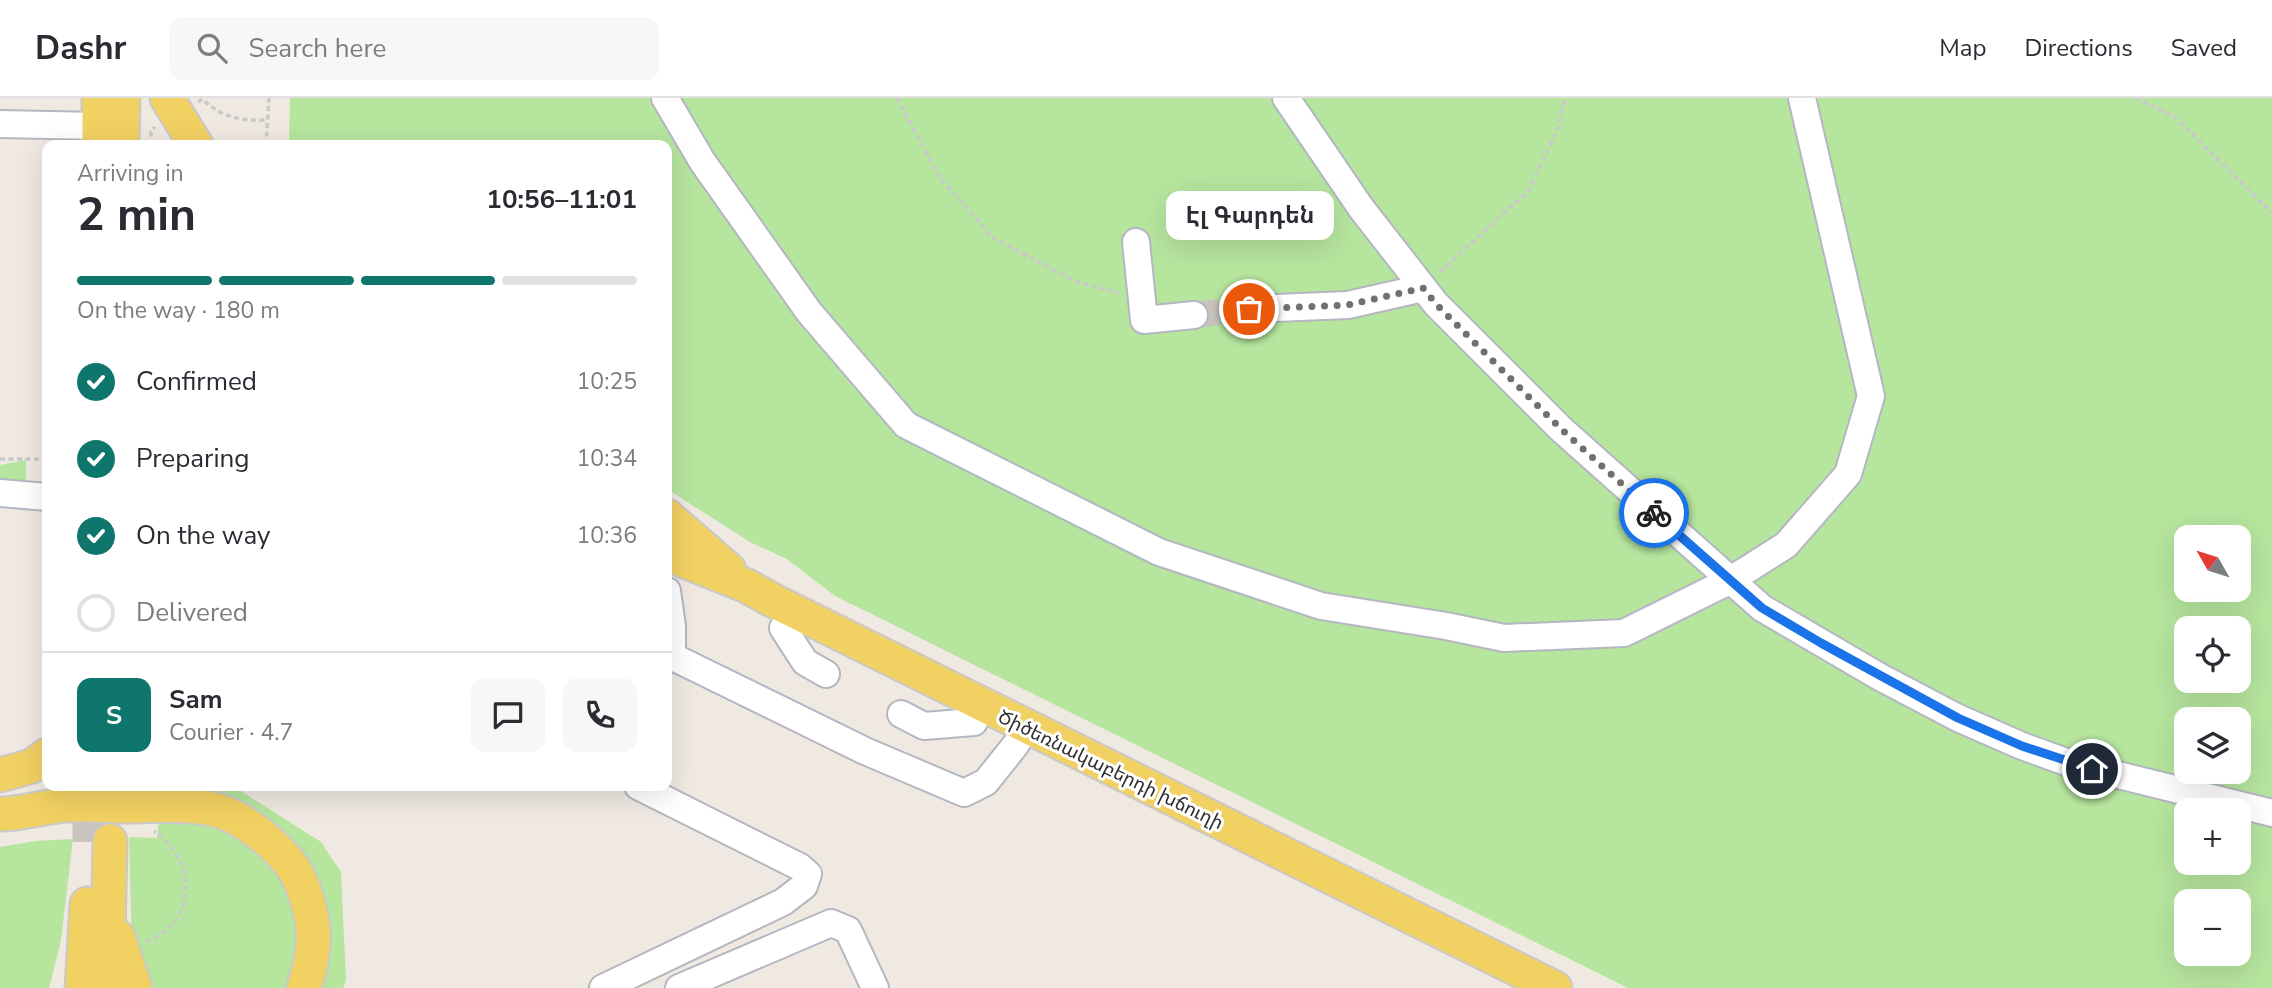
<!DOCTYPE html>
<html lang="en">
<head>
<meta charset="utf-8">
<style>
  body { margin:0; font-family:"Nunito Sans","Noto Sans Armenian",sans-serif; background:#f7f7f7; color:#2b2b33; height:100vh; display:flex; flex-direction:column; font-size:26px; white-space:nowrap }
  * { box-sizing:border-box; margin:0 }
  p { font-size:23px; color:#7c7c81 }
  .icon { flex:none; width:38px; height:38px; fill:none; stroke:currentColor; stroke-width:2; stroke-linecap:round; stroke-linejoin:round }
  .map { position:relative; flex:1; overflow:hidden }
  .panel { position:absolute; left:42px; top:42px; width:630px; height:651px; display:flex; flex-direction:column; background:#fff; border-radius:14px; box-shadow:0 7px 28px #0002 }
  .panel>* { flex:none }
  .needle { width:46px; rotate:309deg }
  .buttons { position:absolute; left:2174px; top:427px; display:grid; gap:14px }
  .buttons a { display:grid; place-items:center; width:77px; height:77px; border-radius:14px; background:#fff; box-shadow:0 7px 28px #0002; font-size:35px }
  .pin { position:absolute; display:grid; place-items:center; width:60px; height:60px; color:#fff; margin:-30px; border:4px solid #fff; border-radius:50%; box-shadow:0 2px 7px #0007 }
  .courier { position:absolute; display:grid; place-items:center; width:70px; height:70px; margin:-35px; border:5px solid #1a73e8; border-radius:50%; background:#fff; color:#222; box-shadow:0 2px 9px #0007 }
  .bubble { position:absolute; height:49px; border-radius:14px; background:#fff; box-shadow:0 7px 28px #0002; font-size:23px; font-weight:700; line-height:49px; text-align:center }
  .overview em { font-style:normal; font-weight:700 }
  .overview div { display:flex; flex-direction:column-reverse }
  .overview { display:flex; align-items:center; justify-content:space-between; height:119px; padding:0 35px }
  h1 { font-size:46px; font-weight:700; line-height:52px }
  .bar { display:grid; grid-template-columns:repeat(4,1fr); gap:10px 7px; align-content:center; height:84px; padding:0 35px }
  .bar i { height:9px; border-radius:5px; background:#e1e1e2 }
  .bar .current { background:#0f766e }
  .bar p { grid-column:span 4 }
  .line { display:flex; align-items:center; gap:18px; padding:0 35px; border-top:2px solid #e1e1e2 }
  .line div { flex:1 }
  .round { display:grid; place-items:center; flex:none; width:74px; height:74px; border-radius:14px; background:#f7f7f7 }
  ol { padding:0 35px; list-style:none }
  li { display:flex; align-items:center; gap:21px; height:77px }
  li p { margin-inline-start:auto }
  li .icon { padding:7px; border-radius:50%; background:#0f766e; color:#fff; stroke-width:4 }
  li:last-child { color:#7c7c81 }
  li i { width:38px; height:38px; border:4px solid #e1e1e2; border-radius:50% }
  header { display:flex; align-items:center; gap:42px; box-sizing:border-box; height:98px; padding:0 35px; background:#fff; border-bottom:2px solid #e1e1e2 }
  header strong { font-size:33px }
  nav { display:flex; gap:38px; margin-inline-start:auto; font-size:24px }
  .search { width:490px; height:63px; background:#f7f7f7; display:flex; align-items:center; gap:18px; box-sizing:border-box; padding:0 24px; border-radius:14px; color:#7c7c81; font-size:26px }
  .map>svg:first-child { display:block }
</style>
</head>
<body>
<header>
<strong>Dashr</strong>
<div class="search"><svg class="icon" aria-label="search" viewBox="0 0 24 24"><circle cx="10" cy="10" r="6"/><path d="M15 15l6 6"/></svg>Search here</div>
<nav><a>Map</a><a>Directions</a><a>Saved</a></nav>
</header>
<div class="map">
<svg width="2272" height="890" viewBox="0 0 2272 890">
  <rect width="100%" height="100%" fill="#efe9e1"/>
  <path fill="#b6e59e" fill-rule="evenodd" d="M290,0H2272V890H1628L835,498L787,461L750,444L667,391V47H289ZM2186,439H2238V492H2186ZM2186,530H2238V583H2186ZM2186,621H2238V674H2186ZM2186,712H2238V765H2186ZM2186,803H2238V856H2186Z
    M26,362V382H0V367Z
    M152,688H233L321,744L341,774L346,882L343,890H317L304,761L153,697Z
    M159,720L204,721L272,758L303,830L291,890H144L132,858L129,739L157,740Z
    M73,741L61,842L49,890H0V749L36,743Z"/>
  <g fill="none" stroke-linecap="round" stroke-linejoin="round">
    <path stroke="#c8c4bd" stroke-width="26" stroke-dasharray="26 13" stroke-linecap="butt" d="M1194,217L1249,211"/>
    <path stroke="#c8c4bd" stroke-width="33" stroke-dasharray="33 17" stroke-linecap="butt" d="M89,744V688"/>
    <defs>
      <path id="minor" d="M665,0L702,63L809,214L906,327L1159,454L1321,508L1446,528L1504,540L1624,535L1729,483L1786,447L1848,376L1871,298L1802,0
        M1286,0L1361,110L1436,206L1561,331L1762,510L1880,579L1958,620L2022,648L2069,665L2272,715
        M0,26L99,28
        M1136,144L1144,222L1194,217
        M1249,211L1348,207L1423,190
        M0,395L47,399
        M667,493L672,528V558
        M783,530L805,564L826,576
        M667,556L865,653L964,695L986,684L1017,645
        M901,616L924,628L974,624
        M603,890L783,804L804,788L808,776L800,769L638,688
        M679,890L831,825L848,832L875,890"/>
      <path id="major" d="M167,0L196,47
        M99,47V0
        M122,47L123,0
        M667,418L729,472
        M667,456L747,488L772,502L1555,890
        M0,677L32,668L47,657
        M0,716C20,716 38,710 58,708C78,705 101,708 121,708C150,708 183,705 212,711C245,718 290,756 302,787C317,827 317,849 304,890
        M118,839L135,890
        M82,890L87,806
        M107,890L110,743"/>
    </defs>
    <use href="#minor" stroke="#b4b7c1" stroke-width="30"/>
    <use href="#major" stroke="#c9c9c9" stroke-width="37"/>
    <path stroke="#c9c9c9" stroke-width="3.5" stroke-dasharray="5 3.5" stroke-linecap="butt" d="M897,0L941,81L993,140L1074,183L1119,195
      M2135,0L2175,19L2272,115
      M198,4L202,1C223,20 240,23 267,22
      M151,47V34L155,29
      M266,47L269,0
      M1440,174L1529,92L1557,33L1565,0
      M0,361H47
      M147,844C158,838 176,827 180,815C194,782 181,754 154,733"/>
    <use href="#minor" stroke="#fff" stroke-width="26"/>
    <use href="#major" stroke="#f2d163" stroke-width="33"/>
  </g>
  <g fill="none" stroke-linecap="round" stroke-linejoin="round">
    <path stroke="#726f6d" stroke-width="7" stroke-dasharray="0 12.6" d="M1249,211L1348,207L1423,190L1436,206L1561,331L1654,415"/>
    <path stroke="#1a73e8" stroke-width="9" d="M1654,415L1762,510L1821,545L1958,620L2022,648L2092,671"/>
  </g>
  <g text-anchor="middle" stroke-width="6" stroke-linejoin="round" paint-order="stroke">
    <g font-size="19" fill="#2e2e2e" stroke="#fff">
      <text transform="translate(1111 671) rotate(26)" y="7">Ծիծեռնակաբերդի խճուղի</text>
    </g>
  </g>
</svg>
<div class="buttons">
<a><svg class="needle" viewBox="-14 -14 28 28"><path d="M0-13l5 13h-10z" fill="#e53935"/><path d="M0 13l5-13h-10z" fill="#7c7c81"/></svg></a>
<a><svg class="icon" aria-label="locate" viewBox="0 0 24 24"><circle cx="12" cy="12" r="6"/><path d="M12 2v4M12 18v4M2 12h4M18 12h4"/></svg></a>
<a><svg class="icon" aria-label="layers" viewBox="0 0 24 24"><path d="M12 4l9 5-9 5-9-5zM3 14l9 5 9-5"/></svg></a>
<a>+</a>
<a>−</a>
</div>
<div class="pin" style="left:1249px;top:211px;background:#ea580c"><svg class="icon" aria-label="bag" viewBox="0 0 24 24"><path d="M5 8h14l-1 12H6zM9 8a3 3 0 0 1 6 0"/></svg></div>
<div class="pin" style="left:2092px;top:671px;background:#1f2937"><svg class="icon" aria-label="home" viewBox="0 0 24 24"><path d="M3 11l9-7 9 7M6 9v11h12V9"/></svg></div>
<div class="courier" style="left:1654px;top:415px"><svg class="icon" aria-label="bike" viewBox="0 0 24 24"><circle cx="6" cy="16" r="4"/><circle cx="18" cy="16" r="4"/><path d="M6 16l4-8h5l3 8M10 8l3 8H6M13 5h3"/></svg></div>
<div class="bubble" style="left:1166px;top:93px;width:168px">Էլ Գարդեն</div>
<section class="panel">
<div class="overview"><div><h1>2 min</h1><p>Arriving in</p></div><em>10:56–11:01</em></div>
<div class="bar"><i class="current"></i><i class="current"></i><i class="current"></i><i></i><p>On the way · 180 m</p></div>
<ol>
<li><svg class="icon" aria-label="check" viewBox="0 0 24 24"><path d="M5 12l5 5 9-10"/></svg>Confirmed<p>10:25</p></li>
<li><svg class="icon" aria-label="check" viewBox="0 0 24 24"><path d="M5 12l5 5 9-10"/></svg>Preparing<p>10:34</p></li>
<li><svg class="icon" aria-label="check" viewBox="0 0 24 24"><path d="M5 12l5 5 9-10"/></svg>On the way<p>10:36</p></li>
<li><i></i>Delivered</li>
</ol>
<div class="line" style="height:126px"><b class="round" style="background:#0f766e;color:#fff">S</b><div><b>Sam</b><p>Courier · 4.7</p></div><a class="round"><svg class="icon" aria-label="chat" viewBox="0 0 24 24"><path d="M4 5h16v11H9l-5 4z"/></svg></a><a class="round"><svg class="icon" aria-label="phone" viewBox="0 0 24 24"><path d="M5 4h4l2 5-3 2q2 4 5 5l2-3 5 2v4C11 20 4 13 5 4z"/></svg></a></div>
</section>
</div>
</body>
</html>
